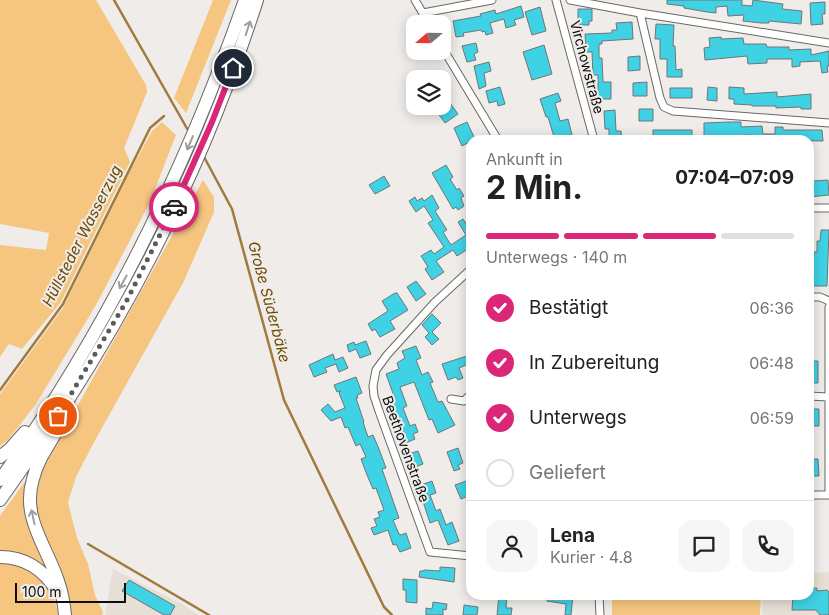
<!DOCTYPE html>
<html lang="de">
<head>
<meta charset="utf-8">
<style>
  body { margin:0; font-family:Inter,sans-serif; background:#f6f6f6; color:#222; height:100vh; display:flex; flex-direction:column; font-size:19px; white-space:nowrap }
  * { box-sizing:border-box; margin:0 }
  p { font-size:16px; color:#767676 }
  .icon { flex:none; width:28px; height:28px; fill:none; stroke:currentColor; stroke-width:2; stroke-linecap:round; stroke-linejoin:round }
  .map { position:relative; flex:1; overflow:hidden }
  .sheet { position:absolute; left:466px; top:135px; width:348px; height:465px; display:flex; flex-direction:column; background:#fff; border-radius:15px; box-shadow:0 2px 12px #0003 }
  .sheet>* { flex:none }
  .needle { width:32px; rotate:250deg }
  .tools { position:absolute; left:406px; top:15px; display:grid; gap:10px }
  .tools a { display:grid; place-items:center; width:45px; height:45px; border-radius:10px; background:#fff; box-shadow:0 2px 12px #0003; font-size:25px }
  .scale { position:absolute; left:15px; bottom:12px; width:111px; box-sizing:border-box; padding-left:5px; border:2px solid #0e0d0c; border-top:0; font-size:14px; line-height:18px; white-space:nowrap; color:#0e0d0c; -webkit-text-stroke:4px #efece9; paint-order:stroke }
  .pin { position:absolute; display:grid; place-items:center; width:42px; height:42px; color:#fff; margin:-21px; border:2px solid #fff; border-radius:50%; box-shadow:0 1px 5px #0007 }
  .courier { position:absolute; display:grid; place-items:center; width:50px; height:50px; margin:-25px; border:4px solid #db2777; border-radius:50%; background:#fff; color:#222; box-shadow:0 1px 6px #0007 }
  .head em { font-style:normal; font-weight:700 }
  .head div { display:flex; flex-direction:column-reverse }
  .head { display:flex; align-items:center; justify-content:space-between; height:85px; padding:0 20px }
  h1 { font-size:32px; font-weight:700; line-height:38px }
  .bar { display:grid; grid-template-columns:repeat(4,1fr); gap:8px 5px; align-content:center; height:60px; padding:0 20px }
  .bar i { height:6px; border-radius:4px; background:#e0e0e0 }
  .bar .selected { background:#db2777 }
  .bar p { grid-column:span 4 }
  .line { display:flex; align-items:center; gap:12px; padding:0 20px; border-top:1px solid #e0e0e0 }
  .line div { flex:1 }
  .round { display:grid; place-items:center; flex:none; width:52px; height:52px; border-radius:15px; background:#f6f6f6 }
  ol { padding:0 20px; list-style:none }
  li { display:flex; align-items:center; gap:15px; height:55px }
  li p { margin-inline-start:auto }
  li .icon { padding:5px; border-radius:50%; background:#db2777; color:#fff; stroke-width:4 }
  li:last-child { color:#767676 }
  li i { width:28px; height:28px; border:2px solid #e0e0e0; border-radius:50% }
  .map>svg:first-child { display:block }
</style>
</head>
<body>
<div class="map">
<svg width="829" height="615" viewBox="0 0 829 615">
  <rect width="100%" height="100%" fill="#efece9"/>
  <path fill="#e6dfd5" d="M113,569L184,605L198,615H105Z
    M829,572V615H762L763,595H809V573Z"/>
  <path fill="#f6c680" d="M0,0H96L146,85L147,92L124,148L130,162L61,302L22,349L9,344L0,357V245L46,250L49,233L0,224Z
    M213,0H231L186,113L174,98Z
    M162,122L176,135L150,202L96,305L36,404L8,440L0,446V394L63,308L129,173L152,131Z
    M203,180L214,197V212L184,281L93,444L76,477L68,502L77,538L88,564L95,595L103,612L102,615H71C69,596 63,581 56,563C50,549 43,535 38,520C28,486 50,451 68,423Z
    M26,480V490L55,581L0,554V516Z
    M0,563C31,565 54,582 58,615H0Z
    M612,595H761L760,615H612Z"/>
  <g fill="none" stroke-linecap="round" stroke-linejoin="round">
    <path stroke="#a17b3e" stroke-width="2.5" d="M114,0L189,132
      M203,155L232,209L284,400L384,607L392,615
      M0,390L63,304L150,128L164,116
      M88,544L209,615"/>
  </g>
  <path fill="#3fd1e4" stroke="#717576" d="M667,0H742V4L741,5L752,6L753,0L783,4L782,9L802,11L801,24L769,21V23H761L743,21L744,15L728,16L727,6L716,7V13L707,12L684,8V6L667,4Z
    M825,2V14H822L823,24L811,25L810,3Z
    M521,6L524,17L514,20L516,25L506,28L504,19L490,23L493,33L486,35L485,31L482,32L481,30L463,33L464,36L456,37L453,21L481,16L480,14L495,10L496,14Z
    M540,7L546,31L532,35L525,12Z
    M578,9H592V21H589V25H578Z
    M632,22L633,39L602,41V44H599V58H602L603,82H611V99H598V75H593L592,52H586L585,34L612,33V30H617L616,23Z
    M656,24L674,25L673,46H675L676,70L682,69V77H667V59H660V39H655Z
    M721,37V39L743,38L744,44H766L767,47H789V50L811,49V55L829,51V66H827L828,72L822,73L820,61L800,62V66L792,67V59H767V63L748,64L747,56L705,60L704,48L710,47L709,38Z
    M476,43L478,52L474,54L476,60L467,62L462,46Z
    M544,45L552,74L532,80L523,52Z
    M640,56V70L628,71V57Z
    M489,62L491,71L484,73L486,86L479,89L474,66Z
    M647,82V96H633V83Z
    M500,87L505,104L498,106L497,101L489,103L486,91Z
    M708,87L717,88V101L707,100Z
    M729,87L744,88V94L777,92V97L811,94V109H801V107L776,108V106H752V105L734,104V99H729Z
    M670,88H692V98H670Z
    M558,93L561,101L555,103L560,121L568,119L572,135L555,140L548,117H546L540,99Z
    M450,103L458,114L445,123L437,112Z
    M639,109H653V121H639Z
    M615,110L616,131H621L622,140H609V129H605L604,111Z
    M467,122L475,139L462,146L454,128Z
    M729,122H741V127L762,126L763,134H775V127H783V130H822L823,141L751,140V135L734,136V140H704V123Z
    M653,130H692V140H653Z
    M446,165L453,177L450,179L457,190L459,188L464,196L461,198L464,206L458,210L456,207L453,209L432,173Z
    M384,176L390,186L375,194L369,185Z
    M828,180L829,195L809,197V183H813V181Z
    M432,195L439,208L435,211L447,230L443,232L451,245L466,235L458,222L463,219L471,231V247L457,256L453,250L436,261L444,272L432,280L425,269L428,267L421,256L431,250L434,254L444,247L428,223L433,220L424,206L416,212L409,201L415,197L417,201L422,198L424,201Z
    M821,230H829L827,286H809L810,263H813L814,252H817V241H820Z
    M416,281L426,294L416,301L407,287Z
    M395,293H397L408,310L390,321L395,329L380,337L375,329L372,331L368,324L388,311L382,301Z
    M432,314L441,323L432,332L439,339L432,345L425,337L429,333L422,325Z
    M366,341L371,354L360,358L356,349L349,352L347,345L354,342L355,345Z
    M416,346L421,358L416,360L422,375L428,372L433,382L430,383L438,402L442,401L455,425L438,433L432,419L429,420L414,382L400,387L407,406L403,408L410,426L415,424L418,432L413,434L415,439L401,445L387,406L392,404L391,401L395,399L386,374L399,369L397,363L405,358L402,351Z
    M333,354L335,360L343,357L348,368L339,372L336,364L325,368L327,372L314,377L309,365Z
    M470,355L471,363L459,368L463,378L458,380L456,377L448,380L442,364Z
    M809,361H818V383H809Z
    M356,377L362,393L357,395L358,398H356L364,422H363L368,437L373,435L379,449L386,468L382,469L399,518L393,520L399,534L401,535L406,533L411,548L400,552L396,544L393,545L388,530L374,535L371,528L377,526L374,519L380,517L378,512L384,510L376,488L373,489L367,475L361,459L366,457L360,444L356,446L348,427L345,428L341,417L331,421L321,410L328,404L335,412L345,408L339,393L341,391L337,392L334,385Z
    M809,409H819V426H809Z
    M458,448L463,463L458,465L460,469L454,471L447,452Z
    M418,451L423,464L410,469L405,455Z
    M809,459H818L819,476H809Z
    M469,480L471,485V495L461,499L455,485Z
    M432,481L436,493L430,495L436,511L440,509L446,525L452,522L459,541L448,545L438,520L430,523L418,486Z
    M440,567L455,568L454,582L419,577L420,571H423L424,570L440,571Z
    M403,579L417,580V603L406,602V590H403Z
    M129,580L175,606L170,615H164L122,591Z
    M809,588H817V591L827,590L829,592V615H820L816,610H792L793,595H809Z
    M499,595H507L506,608H512L511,615H497Z
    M547,595H573L571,615H565L566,604L547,601Z
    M433,602L447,604L446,610L443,609V615H426V608L432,609Z
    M464,605L478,607L477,615H463Z"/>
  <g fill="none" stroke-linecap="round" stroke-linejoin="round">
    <defs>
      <path id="street" d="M415,0L429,24
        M556,0L594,140
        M570,0L640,13L829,43
        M423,13L492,0
        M640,13L660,98L664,107L673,111L829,123
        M442,47L498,140
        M809,208H829
        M471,269L435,302L387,355L376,370L373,386L374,396L379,411L430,552L471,556
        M809,297H820L829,301
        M809,396L828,397
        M451,399L464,401L471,394
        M809,495H829
        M829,495V307
        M599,595L600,615"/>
      <path id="highway" d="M55,434C46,449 37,462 33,479C21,517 47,547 58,581C62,592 64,604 65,615
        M0,457L10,449L25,432
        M0,480C106,333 185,171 245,0
        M0,500C23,467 47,434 68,400C148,276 212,140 257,0
        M0,557C25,557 44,570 57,591"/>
    </defs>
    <use href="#street" stroke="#6a6865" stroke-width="9"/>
    <use href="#highway" stroke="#6a6865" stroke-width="14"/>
    <use href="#street" stroke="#fff" stroke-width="7"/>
    <use href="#highway" stroke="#fff" stroke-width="12"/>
  </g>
  <defs><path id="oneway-shaft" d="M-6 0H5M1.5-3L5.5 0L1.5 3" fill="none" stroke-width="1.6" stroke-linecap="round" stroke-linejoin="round" transform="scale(1.25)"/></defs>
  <g stroke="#9f9e9e">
    <use href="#oneway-shaft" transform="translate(248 28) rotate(-72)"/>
    <use href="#oneway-shaft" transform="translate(190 143) rotate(113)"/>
    <use href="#oneway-shaft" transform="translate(123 282) rotate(119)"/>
    <use href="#oneway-shaft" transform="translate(33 517) rotate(-102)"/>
  </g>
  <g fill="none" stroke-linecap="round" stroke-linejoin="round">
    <path stroke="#5d5b59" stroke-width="5" stroke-dasharray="0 9" d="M58,416L126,302L174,207"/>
    <path stroke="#db2777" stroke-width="6" d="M174,207L212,122L233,68"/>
  </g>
  <g text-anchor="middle" stroke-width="4" stroke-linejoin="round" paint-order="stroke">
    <g font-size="14" fill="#0e0d0c" stroke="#efece9">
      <text transform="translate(587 67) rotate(75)" y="5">Virchowstraße</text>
      <text transform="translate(406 449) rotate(70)" y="5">Beethovenstraße</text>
    </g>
    <g font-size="15" font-style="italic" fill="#6c4800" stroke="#efece9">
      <text transform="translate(82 236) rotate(-63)" y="5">Hüllsteder Wasserzug</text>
      <text transform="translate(269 302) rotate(75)" y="5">Große Süderbäke</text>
    </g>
  </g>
</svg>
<div class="tools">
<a><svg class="needle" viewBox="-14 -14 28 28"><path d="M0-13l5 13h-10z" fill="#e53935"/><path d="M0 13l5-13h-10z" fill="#767676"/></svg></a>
<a><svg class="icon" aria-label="layers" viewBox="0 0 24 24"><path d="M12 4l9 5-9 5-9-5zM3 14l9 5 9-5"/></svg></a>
</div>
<div class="scale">100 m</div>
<div class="pin" style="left:58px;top:416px;background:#ea580c"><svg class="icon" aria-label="bag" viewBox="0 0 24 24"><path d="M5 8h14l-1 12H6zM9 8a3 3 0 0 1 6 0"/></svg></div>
<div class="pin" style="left:233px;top:68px;background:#1f2937"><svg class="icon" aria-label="home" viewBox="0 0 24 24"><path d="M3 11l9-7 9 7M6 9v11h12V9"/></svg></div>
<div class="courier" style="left:174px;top:207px"><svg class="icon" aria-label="car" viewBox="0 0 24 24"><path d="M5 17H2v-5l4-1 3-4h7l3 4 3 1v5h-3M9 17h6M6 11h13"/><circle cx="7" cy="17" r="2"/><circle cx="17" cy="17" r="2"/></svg></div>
<section class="sheet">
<div class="head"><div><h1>2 Min.</h1><p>Ankunft in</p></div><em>07:04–07:09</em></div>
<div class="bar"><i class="selected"></i><i class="selected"></i><i class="selected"></i><i></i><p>Unterwegs · 140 m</p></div>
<ol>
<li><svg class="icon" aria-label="check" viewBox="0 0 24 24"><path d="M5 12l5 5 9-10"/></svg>Bestätigt<p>06:36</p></li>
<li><svg class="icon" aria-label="check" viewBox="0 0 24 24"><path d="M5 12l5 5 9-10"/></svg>In Zubereitung<p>06:48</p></li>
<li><svg class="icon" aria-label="check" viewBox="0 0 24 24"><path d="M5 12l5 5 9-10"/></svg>Unterwegs<p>06:59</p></li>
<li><i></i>Geliefert</li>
</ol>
<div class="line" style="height:90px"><a class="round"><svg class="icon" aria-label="person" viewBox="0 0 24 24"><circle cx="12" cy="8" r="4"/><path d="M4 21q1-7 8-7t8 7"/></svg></a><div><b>Lena</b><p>Kurier · 4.8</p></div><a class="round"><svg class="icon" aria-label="chat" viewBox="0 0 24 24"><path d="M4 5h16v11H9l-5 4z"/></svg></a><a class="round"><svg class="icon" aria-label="phone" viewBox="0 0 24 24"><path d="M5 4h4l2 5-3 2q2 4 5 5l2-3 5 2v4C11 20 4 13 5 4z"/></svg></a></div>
</section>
</div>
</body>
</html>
